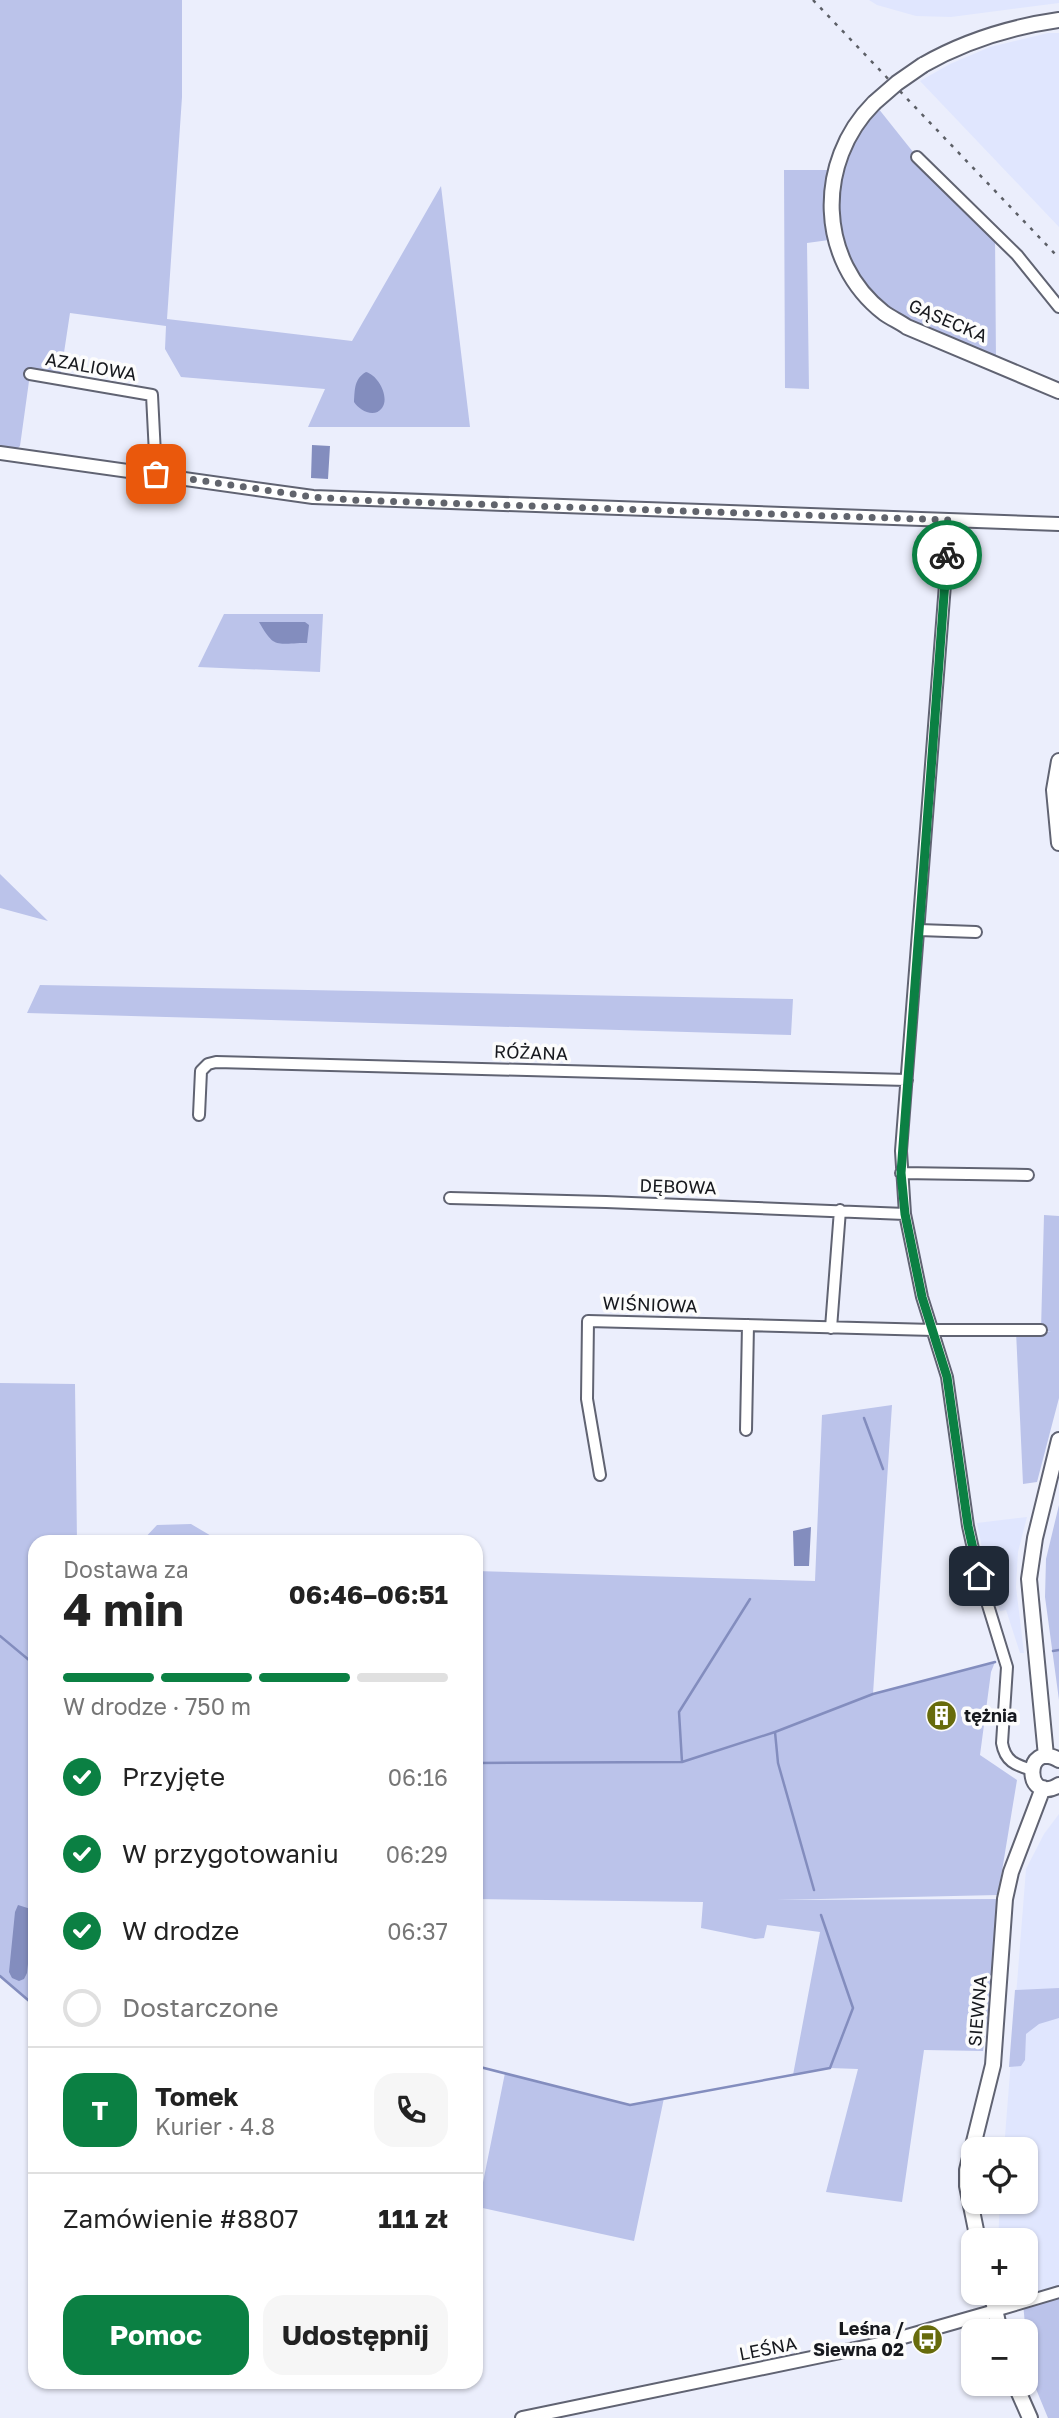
<!DOCTYPE html>
<html lang="pl">
<head>
<meta charset="utf-8">
<style>
  body { margin:0; font-family:"Golos Text",sans-serif; background:#f6f6f6; color:#222; height:100vh; display:flex; flex-direction:column; font-size:26px; white-space:nowrap }
  * { box-sizing:border-box; margin:0 }
  p { font-size:23px; color:#767676 }
  .icon { flex:none; width:38px; height:38px; fill:none; stroke:currentColor; stroke-width:2; stroke-linecap:round; stroke-linejoin:round }
  .map { position:relative; flex:1; overflow:hidden }
  .panel { position:absolute; left:28px; top:1535px; width:455px; height:854px; display:flex; flex-direction:column; background:#fff; border-radius:21px; box-shadow:0 2px 5px #0004 }
  .panel>* { flex:none }
  .controls { position:absolute; left:961px; top:2137px; display:grid; gap:14px }
  .controls a { display:grid; place-items:center; width:77px; height:77px; border-radius:14px; background:#fff; box-shadow:0 2px 5px #0004; font-size:35px }
  .pin { position:absolute; display:grid; place-items:center; width:60px; height:60px; color:#fff; margin:-30px; border-radius:14px; box-shadow:0 4px 10px #0006 }
  .courier { position:absolute; display:grid; place-items:center; width:70px; height:70px; margin:-35px; border:5px solid #0b8043; border-radius:50%; background:#fff; color:#222; box-shadow:0 2px 9px #0007 }
  .summary em { font-style:normal; font-weight:700 }
  .summary div { display:flex; flex-direction:column-reverse }
  .summary { display:flex; align-items:center; justify-content:space-between; height:119px; padding:0 35px }
  h1 { font-size:46px; font-weight:700; line-height:52px }
  .bar { display:grid; grid-template-columns:repeat(4,1fr); gap:10px 7px; align-content:center; height:84px; padding:0 35px }
  .bar i { height:9px; border-radius:5px; background:#e0e0e0 }
  .bar .selected { background:#0b8043 }
  .bar p { grid-column:span 4 }
  .line { display:flex; align-items:center; gap:18px; padding:0 35px; border-top:2px solid #e0e0e0 }
  .line div { flex:1 }
  .round { display:grid; place-items:center; flex:none; width:74px; height:74px; border-radius:21px; background:#f6f6f6 }
  ol { padding:0 35px; list-style:none }
  li { display:flex; align-items:center; gap:21px; height:77px }
  li p { margin-inline-start:auto }
  li .icon { padding:7px; border-radius:50%; background:#0b8043; color:#fff; stroke-width:4 }
  li:last-child { color:#767676 }
  li i { width:38px; height:38px; border:4px solid #e0e0e0; border-radius:50% }
  .primary-button { display:flex; gap:14px; margin-top:auto; padding:14px 35px }
  .primary-button a { flex:1; height:80px; border-radius:21px; background:#0b8043; color:#fff; font-size:28px; font-weight:700; line-height:80px; text-align:center }
  .primary-button a+a { background:#f6f6f6; color:#222 }
  .map>svg:first-child { display:block }
</style>
</head>
<body>
<div class="map">
<svg width="1059" height="2418" viewBox="0 0 1059 2418">
  <rect width="100%" height="100%" fill="#ebeefc"/>
  <path fill="#e0e6fe" d="M869,0H1059V3L951,17L916,16L877,5Z
    M1048,33H1059V227L920,81L950,64L990,47Z
    M1027,1517L1018,1552L1016,1587L1024,1653H1020L1006,1610L1000,1611L983,1553L977,1523Z
    M1059,1814V2292L1014,2305L1011,2293L1026,2292V2240H998L1000,2202H1026V2149H1004L1026,1869L1044,1834Z"/>
  <path fill="#bbc3ea" d="M0,0H182V97L167,319L352,341L441,186L470,427H308L325,389L181,377L165,349L166,326L70,313L60,379L30,374L20,446L12,454L0,453Z
    M874,103L917,157L995,233L996,362L885,313L842,258L835,170Z
    M784,170H827C824,195 823,215 829,240L807,243L809,389L785,388Z
    M224,614H323L320,672L198,667Z
    M0,874L48,921L0,908Z
    M40,985L793,999L791,1035L27,1013Z
    M1044,1215L1059,1216V1398L1037,1482L1023,1484L1016,1331L1051,1332L1041,1330Z
    M0,1383L75,1384L77,1542H35V2006L0,1976Z
    M892,1405L873,1694L995,1662L991,1672L980,1755L1017,1780L998,1895L776,1900L1005,1899L983,2051L924,2050L902,2202L826,2192L858,2069L830,2068L793,2075L820,1932L767,1925L764,1938L755,1939L701,1928L703,1902L476,1899V1571L815,1581L822,1415Z
    M1059,1505V1700L1045,1597L1046,1559Z
    M191,1524L213,1537V1542H141L157,1525Z
    M1059,1988V2018L1039,2024L1026,2034L1025,2060L1021,2066L1009,2067L1015,1990Z
    M505,2073L630,2105L664,2098L634,2241L478,2207Z
    M1059,2292V2418H1048L1029,2372L1023,2302Z"/>
  <path fill="#838dbe" d="M366,372C378,375 390,397 382,408C374,419 359,410 354,402C355,389 354,379 366,372Z
    M312,445L330,446L328,479L311,478Z
    M259,622H305L309,625L307,643C276,643 275,650 259,622Z
    M811,1527L809,1566H794L793,1531Z
    M18,1905L34,1910L27,1973L24,1979L19,1981L12,1978L9,1972L15,1912Z"/>
  <g fill="none" stroke-linecap="round" stroke-linejoin="round">
    <path stroke="#838dbe" stroke-width="2.5" d="M864,1418L883,1469
      M0,1636L35,1665
      M1053,1651L1059,1650
      M682,1762L679,1712L750,1599
      M476,1763L682,1762L775,1732
      M814,1890L778,1763L775,1732L873,1694L995,1662
      M0,1976L35,2006
      M476,2066L630,2105L830,2068L853,2008L821,1915"/>
    <defs>
      <path id="minor" d="M917,157L1017,255L1059,307
        M30,374L152,395L156,474
        M950,520L901,1151L905,1214L922,1297L947,1377L968,1526L979,1576L1007,1667L1002,1743C1005,1761 1015,1765 1032,1770
        M919,930L976,932
        M199,1115L201,1071L208,1064L216,1062L907,1080
        M901,1173L1028,1175
        M450,1198L606,1202L905,1214
        M831,1328L840,1210
        M746,1430L748,1325
        M600,1475L587,1399L588,1321L933,1330H1041
        M995,2311L1059,2292"/>
      <path id="tertiary" d="M0,453L313,497L1059,524
        M522,2418L879,2344L995,2311"/>
      <path id="secondary" d="M923,65C967,40 1010,27 1059,20
        M874,103C815,162 817,261 884,313C891,318 900,322 907,327L1059,391
        M1059,761L1054,790L1059,843
        M1046,1756L1029,1579L1035,1538L1059,1440
        M1059,1760C1023,1739 1024,1806 1059,1785
        M978,2240L967,2186V2170L993,2065L1005,1899L1011,1872L1043,1788
        M991,2292L1000,2331
        M1015,2384L1030,2418"/>
    </defs>
    <use href="#minor" stroke="#606372" stroke-width="14"/>
    <use href="#tertiary" stroke="#606372" stroke-width="16"/>
    <use href="#secondary" stroke="#606372" stroke-width="18"/>
    <use href="#minor" stroke="#fff" stroke-width="10"/>
    <use href="#tertiary" stroke="#fff" stroke-width="12"/>
    <use href="#secondary" stroke="#fff" stroke-width="14"/>
    <path stroke="#5c5f66" stroke-width="2.5" stroke-dasharray="3.5 7" stroke-linecap="butt" d="M813,0L1059,258"/>
    <defs>
      <path id="secondary-bridge" d="M874,103L897,83L923,65"/>
    </defs>
    <use href="#secondary-bridge" stroke="#606372" stroke-width="18" stroke-linecap="butt"/>
    <use href="#secondary-bridge" stroke="#fff" stroke-width="14"/>
  </g>
  <g fill="none" stroke-linecap="round" stroke-linejoin="round">
    <path stroke="#61646c" stroke-width="7" stroke-dasharray="0 12.6" d="M156,474L313,497L352,500L950,520L947,555"/>
    <path stroke="#0b8043" stroke-width="9" d="M947,555L901,1173L905,1214L922,1297L947,1377L968,1526L979,1576"/>
  </g>
  <defs>
    <symbol id="building-disc" viewBox="-11 -11 22 22"><circle r="9.5" fill="#676b0c" stroke="#fcfcfc"/><path d="M-4-6H4V6H1V3H-1V6H-4ZM-2.5-4.3h1.7v1.8h-1.7ZM.8-4.3h1.7v1.8H.8ZM-2.5-1h1.7V.8h-1.7ZM.8-1h1.7V.8H.8Z" fill="#fff"/></symbol>
    <symbol id="bus-disc" viewBox="-11 -11 22 22"><circle r="9.5" fill="#676b0c" stroke="#fcfcfc"/><path d="M-5-6H5V4H4V6H2V4H-2V6H-4V4H-5ZM-3.5-4V0h7V-4ZM-3.5 1.2v1.5H-2V1.2ZM2 1.2v1.5H3.5V1.2Z" fill="#fff"/></symbol>
  </defs>
  <g fill-rule="evenodd">
    <use href="#building-disc" x="924" y="1698" width="35" height="35"/>
    <use href="#bus-disc" x="910" y="2322" width="35" height="35"/>
  </g>
  <g text-anchor="middle" stroke-width="7" stroke-linejoin="round" paint-order="stroke">
    <g font-size="18" fill="#17191e" stroke="#fcfcfc">
      <text transform="translate(948 321) rotate(23)" y="6">GĄSECKA</text>
      <text transform="translate(91 367) rotate(10)" y="6">AZALIOWA</text>
      <text transform="translate(531 1053) rotate(2)" y="6">RÓŻANA</text>
      <text transform="translate(678 1187) rotate(2)" y="6">DĘBOWA</text>
      <text transform="translate(650 1305) rotate(2)" y="6">WIŚNIOWA</text>
      <text transform="translate(978 2011) rotate(-85)" y="6">SIEWNA</text>
      <text transform="translate(768 2349) rotate(-11)" y="6">LEŚNA</text>
    </g>
    <g font-size="18" font-weight="bold" fill="#17191e" stroke="#fcfcfc" text-anchor="start">
      <text x="964" y="1722">tężnia</text>
      <text x="904" y="2335" text-anchor="end">Leśna /<tspan x="904" dy="21">Siewna 02</tspan></text>
    </g>
  </g>
</svg>
<div class="controls">
<a><svg class="icon" aria-label="locate" viewBox="0 0 24 24"><circle cx="12" cy="12" r="6"/><path d="M12 2v4M12 18v4M2 12h4M18 12h4"/></svg></a>
<a>+</a>
<a>−</a>
</div>
<div class="pin" style="left:156px;top:474px;background:#ea580c"><svg class="icon" aria-label="bag" viewBox="0 0 24 24"><path d="M5 8h14l-1 12H6zM9 8a3 3 0 0 1 6 0"/></svg></div>
<div class="pin" style="left:979px;top:1576px;background:#1f2937"><svg class="icon" aria-label="home" viewBox="0 0 24 24"><path d="M3 11l9-7 9 7M6 9v11h12V9"/></svg></div>
<div class="courier" style="left:947px;top:555px"><svg class="icon" aria-label="bike" viewBox="0 0 24 24"><circle cx="6" cy="16" r="4"/><circle cx="18" cy="16" r="4"/><path d="M6 16l4-8h5l3 8M10 8l3 8H6M13 5h3"/></svg></div>
<section class="panel">
<div class="summary"><div><h1>4 min</h1><p>Dostawa za</p></div><em>06:46–06:51</em></div>
<div class="bar"><i class="selected"></i><i class="selected"></i><i class="selected"></i><i></i><p>W drodze · 750 m</p></div>
<ol>
<li><svg class="icon" aria-label="check" viewBox="0 0 24 24"><path d="M5 12l5 5 9-10"/></svg>Przyjęte<p>06:16</p></li>
<li><svg class="icon" aria-label="check" viewBox="0 0 24 24"><path d="M5 12l5 5 9-10"/></svg>W przygotowaniu<p>06:29</p></li>
<li><svg class="icon" aria-label="check" viewBox="0 0 24 24"><path d="M5 12l5 5 9-10"/></svg>W drodze<p>06:37</p></li>
<li><i></i>Dostarczone</li>
</ol>
<div class="line" style="height:126px"><b class="round" style="background:#0b8043;color:#fff">T</b><div><b>Tomek</b><p>Kurier · 4.8</p></div><a class="round"><svg class="icon" aria-label="phone" viewBox="0 0 24 24"><path d="M5 4h4l2 5-3 2q2 4 5 5l2-3 5 2v4C11 20 4 13 5 4z"/></svg></a></div>
<div class="line" style="height:91px"><div>Zamówienie #8807</div><b>111 zł</b></div>
<div class="primary-button"><a>Pomoc</a><a>Udostępnij</a></div>
</section>
</div>
</body>
</html>
